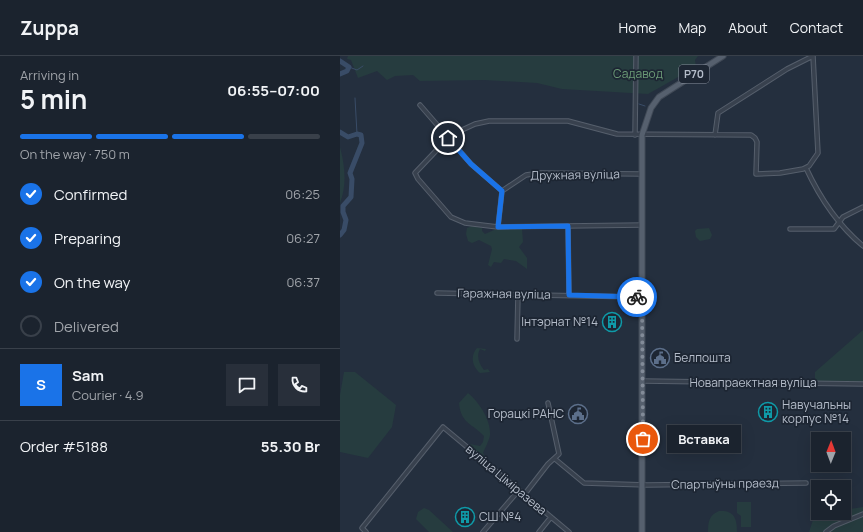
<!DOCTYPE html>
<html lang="en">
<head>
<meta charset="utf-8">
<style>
  body { margin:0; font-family:Manrope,sans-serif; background:#282f3a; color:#f1f3f6; height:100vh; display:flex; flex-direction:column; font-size:15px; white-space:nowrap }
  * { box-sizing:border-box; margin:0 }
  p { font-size:13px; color:#a0a4aa }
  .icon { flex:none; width:22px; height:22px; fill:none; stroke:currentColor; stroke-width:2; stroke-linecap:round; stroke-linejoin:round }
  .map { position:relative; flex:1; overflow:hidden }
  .side { display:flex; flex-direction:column; background:#1b232e; width:340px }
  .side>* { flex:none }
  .needle { width:26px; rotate:1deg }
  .buttons { position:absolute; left:471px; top:376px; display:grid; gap:8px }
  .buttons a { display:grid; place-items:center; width:40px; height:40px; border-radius:0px; background:#1b232e; box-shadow:0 4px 16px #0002,0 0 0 1px #39404a; font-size:20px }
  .pin { position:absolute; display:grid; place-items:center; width:34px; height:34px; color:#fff; margin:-17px; border:2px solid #fff; border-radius:50%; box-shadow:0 1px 4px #0007 }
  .courier { position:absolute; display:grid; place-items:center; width:40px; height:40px; margin:-20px; border:3px solid #1a73e8; border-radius:50%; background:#fff; color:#222; box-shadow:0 1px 5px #0007 }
  .bubble { position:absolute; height:28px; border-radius:0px; background:#1b232e; box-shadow:0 4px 16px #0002,0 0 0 1px #39404a; font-size:13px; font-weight:700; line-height:28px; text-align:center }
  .summary em { font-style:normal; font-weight:700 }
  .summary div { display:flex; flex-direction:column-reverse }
  .summary { display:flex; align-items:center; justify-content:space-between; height:68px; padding:0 20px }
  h1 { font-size:26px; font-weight:700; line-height:30px }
  .bar { display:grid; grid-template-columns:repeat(4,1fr); gap:6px 4px; align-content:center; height:48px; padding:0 20px }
  .bar i { height:5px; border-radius:3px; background:#39404a }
  .bar .current { background:#1a73e8 }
  .bar p { grid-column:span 4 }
  .line { display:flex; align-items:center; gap:10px; padding:0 20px; border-top:1px solid #39404a }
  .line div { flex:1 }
  .round { display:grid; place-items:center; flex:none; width:42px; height:42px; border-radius:0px; background:#282f3a }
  ol { padding:0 20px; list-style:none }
  li { display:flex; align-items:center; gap:12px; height:44px }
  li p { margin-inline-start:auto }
  li .icon { padding:4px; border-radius:50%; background:#1a73e8; color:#fff; stroke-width:4 }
  li:last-child { color:#a0a4aa }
  li i { width:22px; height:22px; border:2px solid #39404a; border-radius:50% }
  header { display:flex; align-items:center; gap:24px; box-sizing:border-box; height:56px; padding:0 20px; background:#1b232e; border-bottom:1px solid #39404a }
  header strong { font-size:19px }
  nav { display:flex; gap:22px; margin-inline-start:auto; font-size:14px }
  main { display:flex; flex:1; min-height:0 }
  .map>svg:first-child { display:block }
</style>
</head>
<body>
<header>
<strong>Zuppa</strong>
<nav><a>Home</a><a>Map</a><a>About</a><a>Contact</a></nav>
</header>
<main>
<section class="side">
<div class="summary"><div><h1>5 min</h1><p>Arriving in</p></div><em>06:55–07:00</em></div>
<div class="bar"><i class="current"></i><i class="current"></i><i class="current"></i><i></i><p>On the way · 750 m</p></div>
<ol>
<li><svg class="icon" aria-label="check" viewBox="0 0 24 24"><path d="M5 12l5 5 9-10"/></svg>Confirmed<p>06:25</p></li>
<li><svg class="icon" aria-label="check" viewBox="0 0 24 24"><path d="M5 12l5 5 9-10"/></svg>Preparing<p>06:27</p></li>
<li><svg class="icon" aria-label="check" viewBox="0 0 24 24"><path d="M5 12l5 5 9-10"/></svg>On the way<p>06:37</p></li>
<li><i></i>Delivered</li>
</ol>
<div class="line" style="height:72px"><b class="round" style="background:#1a73e8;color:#fff">S</b><div><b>Sam</b><p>Courier · 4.9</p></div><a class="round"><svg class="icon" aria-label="chat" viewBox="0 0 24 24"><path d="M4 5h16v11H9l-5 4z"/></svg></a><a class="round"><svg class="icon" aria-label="phone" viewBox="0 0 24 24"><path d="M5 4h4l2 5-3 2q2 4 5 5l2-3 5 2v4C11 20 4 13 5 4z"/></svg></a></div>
<div class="line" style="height:52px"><div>Order #5188</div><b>55.30 Br</b></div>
</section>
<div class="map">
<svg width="523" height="476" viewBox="0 0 523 476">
  <rect width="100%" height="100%" fill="#242f3e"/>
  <path fill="#263c3f" d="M8,0H358L355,4L356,11L308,38L222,33L197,27L144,24L80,25L73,19L55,20L47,24L37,15L18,22L11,4L7,3Z
    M0,91C5,110 7,129 0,147Z
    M132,170L142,172V175L145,178L154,174L182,173L183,186L179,191L187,202V213L176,205L164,203L161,207L154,206L151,211L148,209L152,193L151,190L139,184L132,187L128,185L126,178L127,172Z
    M369,172L372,179L370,183L360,185L356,181L355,175L357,173Z
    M523,274V326L475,329V316Z
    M137,292L146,293L145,295L140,293C136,300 139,308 144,314L148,313L150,316L140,317C132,310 130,300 137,292Z
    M4,316H15L56,349L52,371L28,402L0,396V339Z
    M128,337C139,346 151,364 150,379C149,385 145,392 143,397L149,407L130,390V388L140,390L143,386L144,380C132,367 121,368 119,347Z
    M397,446H411V471H401V460L397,457Z
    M523,451V476H469L475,458L504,457V454Z
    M84,452L89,454L113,476H89L76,463L78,456Z
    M379,455C394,454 397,462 397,476H368C368,466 369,459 379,455Z"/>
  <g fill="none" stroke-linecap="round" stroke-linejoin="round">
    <path stroke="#394c67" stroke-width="1" d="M9,11L17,14L23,10
      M15,42L17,78
      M299,48L305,50"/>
    <path stroke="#394c67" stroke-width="5" d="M0,5L9,11L7,15L0,18
      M0,76L8,81L17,78L21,79L22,87L10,117L12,123L11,141L3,150V156L6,164L4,174L0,179"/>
    <defs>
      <path id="street" d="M80,49L131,108L162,135
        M295,79L296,0
        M375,79L378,57L447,13L473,0
        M466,112C479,140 499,170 523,190
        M302,169L158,171L125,167L111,161L78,123L75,117L111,79L135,68L149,65H228L277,78L411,79L415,82L417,86L416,118L440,117L463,113L469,110L478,97L473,0
        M228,170L229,239
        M158,171L162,135L186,119L200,117L301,118
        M450,173H494L503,161L523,151
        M97,237L302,241
        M177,283L178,239
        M303,325L523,328
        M215,403L244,427L307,429L466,427
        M184,439L208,408L219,398L208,347
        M26,476L22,472L103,371L229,476
        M143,476L179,434
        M199,476L211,461
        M486,476L494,470L523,458"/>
      <path id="primary" d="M302,476V79L311,52L319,41L383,0"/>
    </defs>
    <use href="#street" stroke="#565f6c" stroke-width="5.5"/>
    <use href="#primary" stroke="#414a57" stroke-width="7"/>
    <use href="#street" stroke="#38414e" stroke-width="3.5"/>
    <use href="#primary" stroke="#56606e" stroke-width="5"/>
  </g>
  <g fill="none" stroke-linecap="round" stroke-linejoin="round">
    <path stroke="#828b98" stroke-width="4" stroke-dasharray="0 7.2" d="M297,241H302L303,383"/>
    <path stroke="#1a73e8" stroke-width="5" d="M108,82L131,108L162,135L158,171L228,170L229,239L297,241"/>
  </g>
  <defs>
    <symbol id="building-ring" viewBox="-11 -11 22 22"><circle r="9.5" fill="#1d2633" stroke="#0f9aa8" stroke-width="1.5"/><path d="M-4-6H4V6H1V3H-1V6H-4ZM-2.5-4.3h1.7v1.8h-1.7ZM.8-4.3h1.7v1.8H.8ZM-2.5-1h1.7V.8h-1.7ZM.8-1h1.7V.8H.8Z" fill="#0f9aa8"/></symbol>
    <symbol id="civic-ring" viewBox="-11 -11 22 22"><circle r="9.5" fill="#1d2633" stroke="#5c6f8a" stroke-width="1.5"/><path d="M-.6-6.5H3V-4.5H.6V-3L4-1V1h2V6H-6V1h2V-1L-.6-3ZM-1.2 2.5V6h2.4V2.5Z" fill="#5c6f8a"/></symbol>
  </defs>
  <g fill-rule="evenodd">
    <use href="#building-ring" x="261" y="255" width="22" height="22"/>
    <use href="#civic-ring" x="309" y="291" width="22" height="22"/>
    <use href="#building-ring" x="417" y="345" width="22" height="22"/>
    <use href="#civic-ring" x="227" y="347" width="22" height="22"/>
    <use href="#building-ring" x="114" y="450" width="22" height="22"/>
  </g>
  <g text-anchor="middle" stroke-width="3.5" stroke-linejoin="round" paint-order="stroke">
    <rect fill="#1d2633" stroke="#878f9c" stroke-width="1" x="339" y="9" width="30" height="18" rx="3"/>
    <g font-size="11" font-weight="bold" fill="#b4bcc9">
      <text x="354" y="22">Р70</text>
    </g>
    <g font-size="12" fill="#6b9a76" stroke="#1d2633">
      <text x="298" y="22">Садавод</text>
    </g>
    <g font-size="12" fill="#b4bcc9" stroke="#1d2633">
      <text transform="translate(235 119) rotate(-1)" y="4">Дружная вуліца</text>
      <text transform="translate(164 238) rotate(1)" y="4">Гаражная вуліца</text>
      <text x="413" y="331">Новапраектная вуліца</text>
      <text transform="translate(166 424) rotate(40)" y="4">вуліца Ціміразева</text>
      <text transform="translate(385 428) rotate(-1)" y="4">Спартыўны праезд</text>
    </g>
    <g font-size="12" fill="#b4bcc9" stroke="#1d2633" text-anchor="start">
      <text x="258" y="270" text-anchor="end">Інтэрнат №14</text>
      <text x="334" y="306">Белпошта</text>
      <text x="442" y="353">Навучальны<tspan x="442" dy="14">корпус №14</tspan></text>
      <text x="224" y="362" text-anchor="end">Горацкі РАНС</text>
      <text x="139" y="465">СШ №4</text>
    </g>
  </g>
</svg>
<div class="buttons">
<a><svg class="needle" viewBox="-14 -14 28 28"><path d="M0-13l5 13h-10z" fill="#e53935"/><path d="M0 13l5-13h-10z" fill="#a0a4aa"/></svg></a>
<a><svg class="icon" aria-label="locate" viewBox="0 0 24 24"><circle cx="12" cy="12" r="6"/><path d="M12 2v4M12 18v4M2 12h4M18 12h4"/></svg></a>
</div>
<div class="pin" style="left:303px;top:383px;background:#ea580c"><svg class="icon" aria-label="bag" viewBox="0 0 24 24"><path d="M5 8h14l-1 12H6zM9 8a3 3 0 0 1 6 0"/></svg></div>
<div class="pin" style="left:108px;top:82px;background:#1f2937"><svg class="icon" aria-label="home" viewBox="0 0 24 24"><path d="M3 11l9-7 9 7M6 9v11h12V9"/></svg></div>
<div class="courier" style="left:297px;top:241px"><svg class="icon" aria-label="bike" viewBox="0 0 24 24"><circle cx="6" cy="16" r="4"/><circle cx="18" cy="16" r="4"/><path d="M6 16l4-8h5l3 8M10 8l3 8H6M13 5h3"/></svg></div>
<div class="bubble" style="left:327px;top:369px;width:74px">Вставка</div>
</div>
</main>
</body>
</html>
